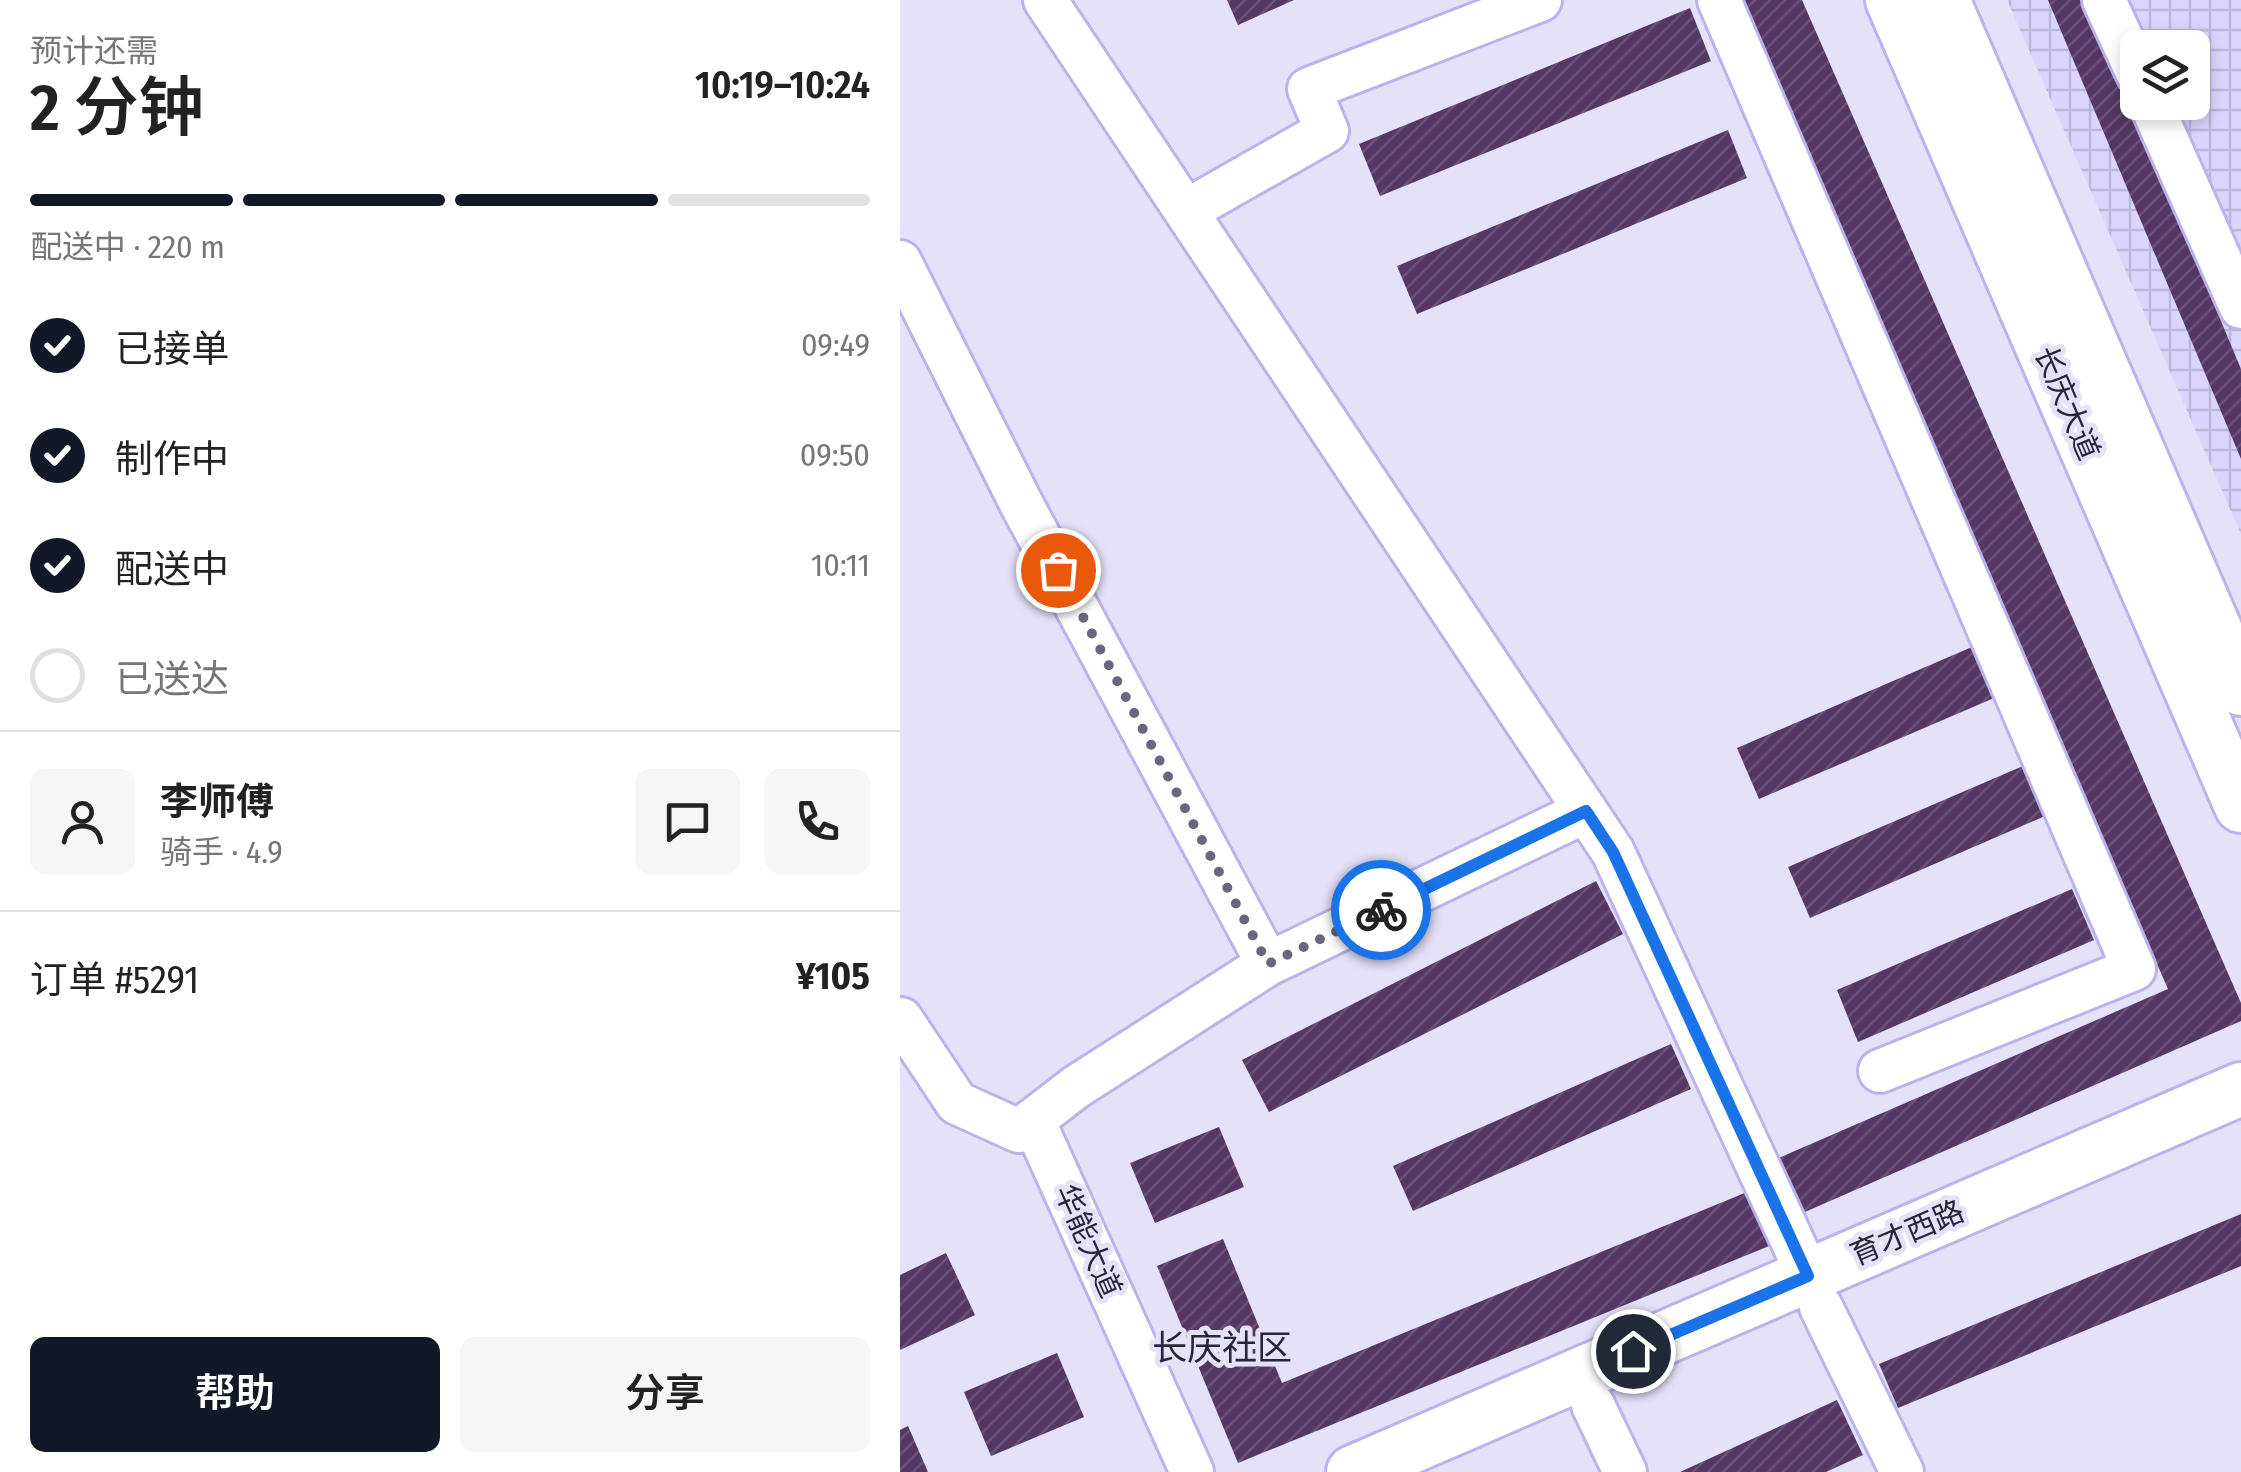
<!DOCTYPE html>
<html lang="zh">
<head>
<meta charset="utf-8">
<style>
  body { margin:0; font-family:"Fira Sans Condensed","Noto Sans SC",sans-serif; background:#f6f6f6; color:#222; height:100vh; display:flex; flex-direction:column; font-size:38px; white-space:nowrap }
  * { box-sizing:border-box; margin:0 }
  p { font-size:32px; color:#767676 }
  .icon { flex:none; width:55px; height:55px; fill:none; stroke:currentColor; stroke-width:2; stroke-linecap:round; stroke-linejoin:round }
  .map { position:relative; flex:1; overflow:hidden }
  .side { display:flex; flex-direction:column; background:#fff; width:900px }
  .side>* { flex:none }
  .fabs { position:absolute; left:1220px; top:30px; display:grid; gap:20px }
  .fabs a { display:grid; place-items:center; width:90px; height:90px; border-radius:15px; background:#fff; box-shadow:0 5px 15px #0003; font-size:50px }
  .pin { position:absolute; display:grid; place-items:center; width:85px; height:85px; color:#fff; margin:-42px; border:5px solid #fff; border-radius:50%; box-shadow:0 2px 10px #0007 }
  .courier { position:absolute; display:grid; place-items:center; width:100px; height:100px; margin:-50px; border:8px solid #1a73e8; border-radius:50%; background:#fff; color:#222; box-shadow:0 2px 12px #0007 }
  .headline em { font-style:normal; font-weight:600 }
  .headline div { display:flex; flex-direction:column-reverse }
  .headline { display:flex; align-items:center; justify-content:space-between; height:170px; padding:0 30px }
  h1 { font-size:65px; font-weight:600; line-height:75px }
  .bar { display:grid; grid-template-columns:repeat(4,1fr); gap:15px 10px; align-content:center; height:120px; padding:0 30px }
  .bar i { height:12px; border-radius:8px; background:#e0e0e0 }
  .bar .active { background:#111827 }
  .bar p { grid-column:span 4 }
  .line { display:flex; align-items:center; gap:25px; padding:0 30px; border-top:2px solid #e0e0e0 }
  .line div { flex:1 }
  .round { display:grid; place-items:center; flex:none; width:105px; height:105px; border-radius:15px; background:#f6f6f6 }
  ol { padding:0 30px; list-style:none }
  li { display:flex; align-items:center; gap:30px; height:110px }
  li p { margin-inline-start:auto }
  li .icon { padding:10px; border-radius:50%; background:#111827; color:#fff; stroke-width:4 }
  li:last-child { color:#767676 }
  li i { width:55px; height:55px; border:5px solid #e0e0e0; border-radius:50% }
  .primary-button { display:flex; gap:20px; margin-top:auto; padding:20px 30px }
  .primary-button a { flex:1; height:115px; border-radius:15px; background:#111827; color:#fff; font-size:40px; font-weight:600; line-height:115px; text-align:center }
  .primary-button a+a { background:#f6f6f6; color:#222 }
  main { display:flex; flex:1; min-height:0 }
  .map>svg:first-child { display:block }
</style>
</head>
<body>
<main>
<section class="side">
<div class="headline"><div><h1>2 分钟</h1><p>预计还需</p></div><em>10:19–10:24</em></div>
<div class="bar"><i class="active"></i><i class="active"></i><i class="active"></i><i></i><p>配送中 · 220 m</p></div>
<ol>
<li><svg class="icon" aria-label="check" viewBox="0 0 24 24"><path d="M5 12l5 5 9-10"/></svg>已接单<p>09:49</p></li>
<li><svg class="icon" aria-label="check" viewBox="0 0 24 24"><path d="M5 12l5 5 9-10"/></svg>制作中<p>09:50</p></li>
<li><svg class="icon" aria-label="check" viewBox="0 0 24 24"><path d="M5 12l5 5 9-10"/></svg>配送中<p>10:11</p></li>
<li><i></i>已送达</li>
</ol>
<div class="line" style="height:180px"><a class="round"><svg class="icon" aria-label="person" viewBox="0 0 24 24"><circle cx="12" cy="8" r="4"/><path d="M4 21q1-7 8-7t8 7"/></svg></a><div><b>李师傅</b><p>骑手 · 4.9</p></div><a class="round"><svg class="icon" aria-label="chat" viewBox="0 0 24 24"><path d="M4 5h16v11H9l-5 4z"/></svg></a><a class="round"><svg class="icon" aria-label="phone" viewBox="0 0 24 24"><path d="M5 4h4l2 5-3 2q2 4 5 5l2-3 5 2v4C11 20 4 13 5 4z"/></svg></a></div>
<div class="line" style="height:130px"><div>订单 #5291</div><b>¥105</b></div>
<div class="primary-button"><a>帮助</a><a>分享</a></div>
</section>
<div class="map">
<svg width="1341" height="1472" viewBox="0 0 1341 1472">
  <defs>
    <pattern id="industrial-grid" width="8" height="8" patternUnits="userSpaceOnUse" patternTransform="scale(2.5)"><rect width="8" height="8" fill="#dbd5fd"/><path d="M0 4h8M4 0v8" fill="none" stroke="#bcb7da"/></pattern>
    <pattern id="building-hatch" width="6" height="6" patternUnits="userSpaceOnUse" patternTransform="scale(2.5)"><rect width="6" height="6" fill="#543765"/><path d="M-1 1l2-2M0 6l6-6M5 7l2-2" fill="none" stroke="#695278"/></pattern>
  </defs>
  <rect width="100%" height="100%" fill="#e4e1f9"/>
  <path fill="url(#industrial-grid)" fill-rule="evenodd" d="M1107,0H1341V534ZM1238,48H1292V102H1238Z"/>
  <path fill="url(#building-hatch)" d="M327,0H394L338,25Z
    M841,0H902L1341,1003V1021L898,1215L874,1160L1268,989L836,2Z
    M1148,0H1187L1341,369V459Z
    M790,8L811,61L480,196L459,144Z
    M828,130L847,178L517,314L497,266Z
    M1072,647L1094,698L859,799L837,748Z
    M1123,766L1145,816L910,918L888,867Z
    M696,881L723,934L369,1112L342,1060Z
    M1172,889L1194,940L958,1042L937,990Z
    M771,1044L791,1089L513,1211L493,1166Z
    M319,1127L344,1187L255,1223L230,1163Z
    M852,1190L874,1244L338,1463L257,1266L323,1239L382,1383Z
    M1341,1214V1266L998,1408L979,1364Z
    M46,1253L75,1315L0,1350V1275Z
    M157,1353L184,1417L91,1456L64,1392Z
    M937,1400L963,1455L926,1472H780Z
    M8,1426L28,1472H0V1430Z"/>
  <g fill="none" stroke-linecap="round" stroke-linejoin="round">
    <defs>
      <path id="minor" d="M145,0L713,852L908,1275
        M819,0L1234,969L980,1071
        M1204,0L1238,74
        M1250,102L1341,307
        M286,211L427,131L409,89L640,0
        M0,262L122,505L368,964
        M1,1019L57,1103L119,1131
        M133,1120L292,1472
        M119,1131L176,1087L368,964L686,811
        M921,1307L1002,1472
        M693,1405L725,1472"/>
      <path id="major" d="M992,0L1341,806
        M1043,0L1341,689
        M453,1472L1341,1089"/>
    </defs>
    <use href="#minor" stroke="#bcb2ec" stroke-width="48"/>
    <use href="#major" stroke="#bcb2ec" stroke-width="58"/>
    <use href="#minor" stroke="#fff" stroke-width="42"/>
    <use href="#major" stroke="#fff" stroke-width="52"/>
  </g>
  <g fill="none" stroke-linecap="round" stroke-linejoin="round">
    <path stroke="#6a667d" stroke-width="10" stroke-dasharray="0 18" d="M158,570L368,964L481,910"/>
    <path stroke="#1a73e8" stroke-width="12" d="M481,910L686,811L713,852L908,1276L733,1351"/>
  </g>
  <g text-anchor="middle" stroke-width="10" stroke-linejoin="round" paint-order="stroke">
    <g font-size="30" fill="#28243a" stroke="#e4e1f9">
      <text transform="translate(1167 403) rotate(67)" y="10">长庆大道</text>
      <text transform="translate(1007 1233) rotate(-23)" y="10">育才西路</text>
      <text transform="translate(188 1241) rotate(66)" y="10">华能大道</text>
    </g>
    <g font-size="35" fill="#28243a" stroke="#e4e1f9">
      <text x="322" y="1360">长庆社区</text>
    </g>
  </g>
</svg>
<div class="fabs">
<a><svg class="icon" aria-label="layers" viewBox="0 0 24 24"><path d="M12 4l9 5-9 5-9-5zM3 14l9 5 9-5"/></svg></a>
</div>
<div class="pin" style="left:158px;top:570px;background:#ea580c"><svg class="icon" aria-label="bag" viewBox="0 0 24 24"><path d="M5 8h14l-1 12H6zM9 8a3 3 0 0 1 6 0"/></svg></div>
<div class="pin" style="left:733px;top:1351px;background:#1f2937"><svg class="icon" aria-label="home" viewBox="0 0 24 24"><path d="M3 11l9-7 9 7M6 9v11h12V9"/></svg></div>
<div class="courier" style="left:481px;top:910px"><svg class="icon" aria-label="bike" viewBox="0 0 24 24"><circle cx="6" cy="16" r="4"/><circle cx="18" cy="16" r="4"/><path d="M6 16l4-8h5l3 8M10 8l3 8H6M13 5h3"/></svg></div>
</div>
</main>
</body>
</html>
